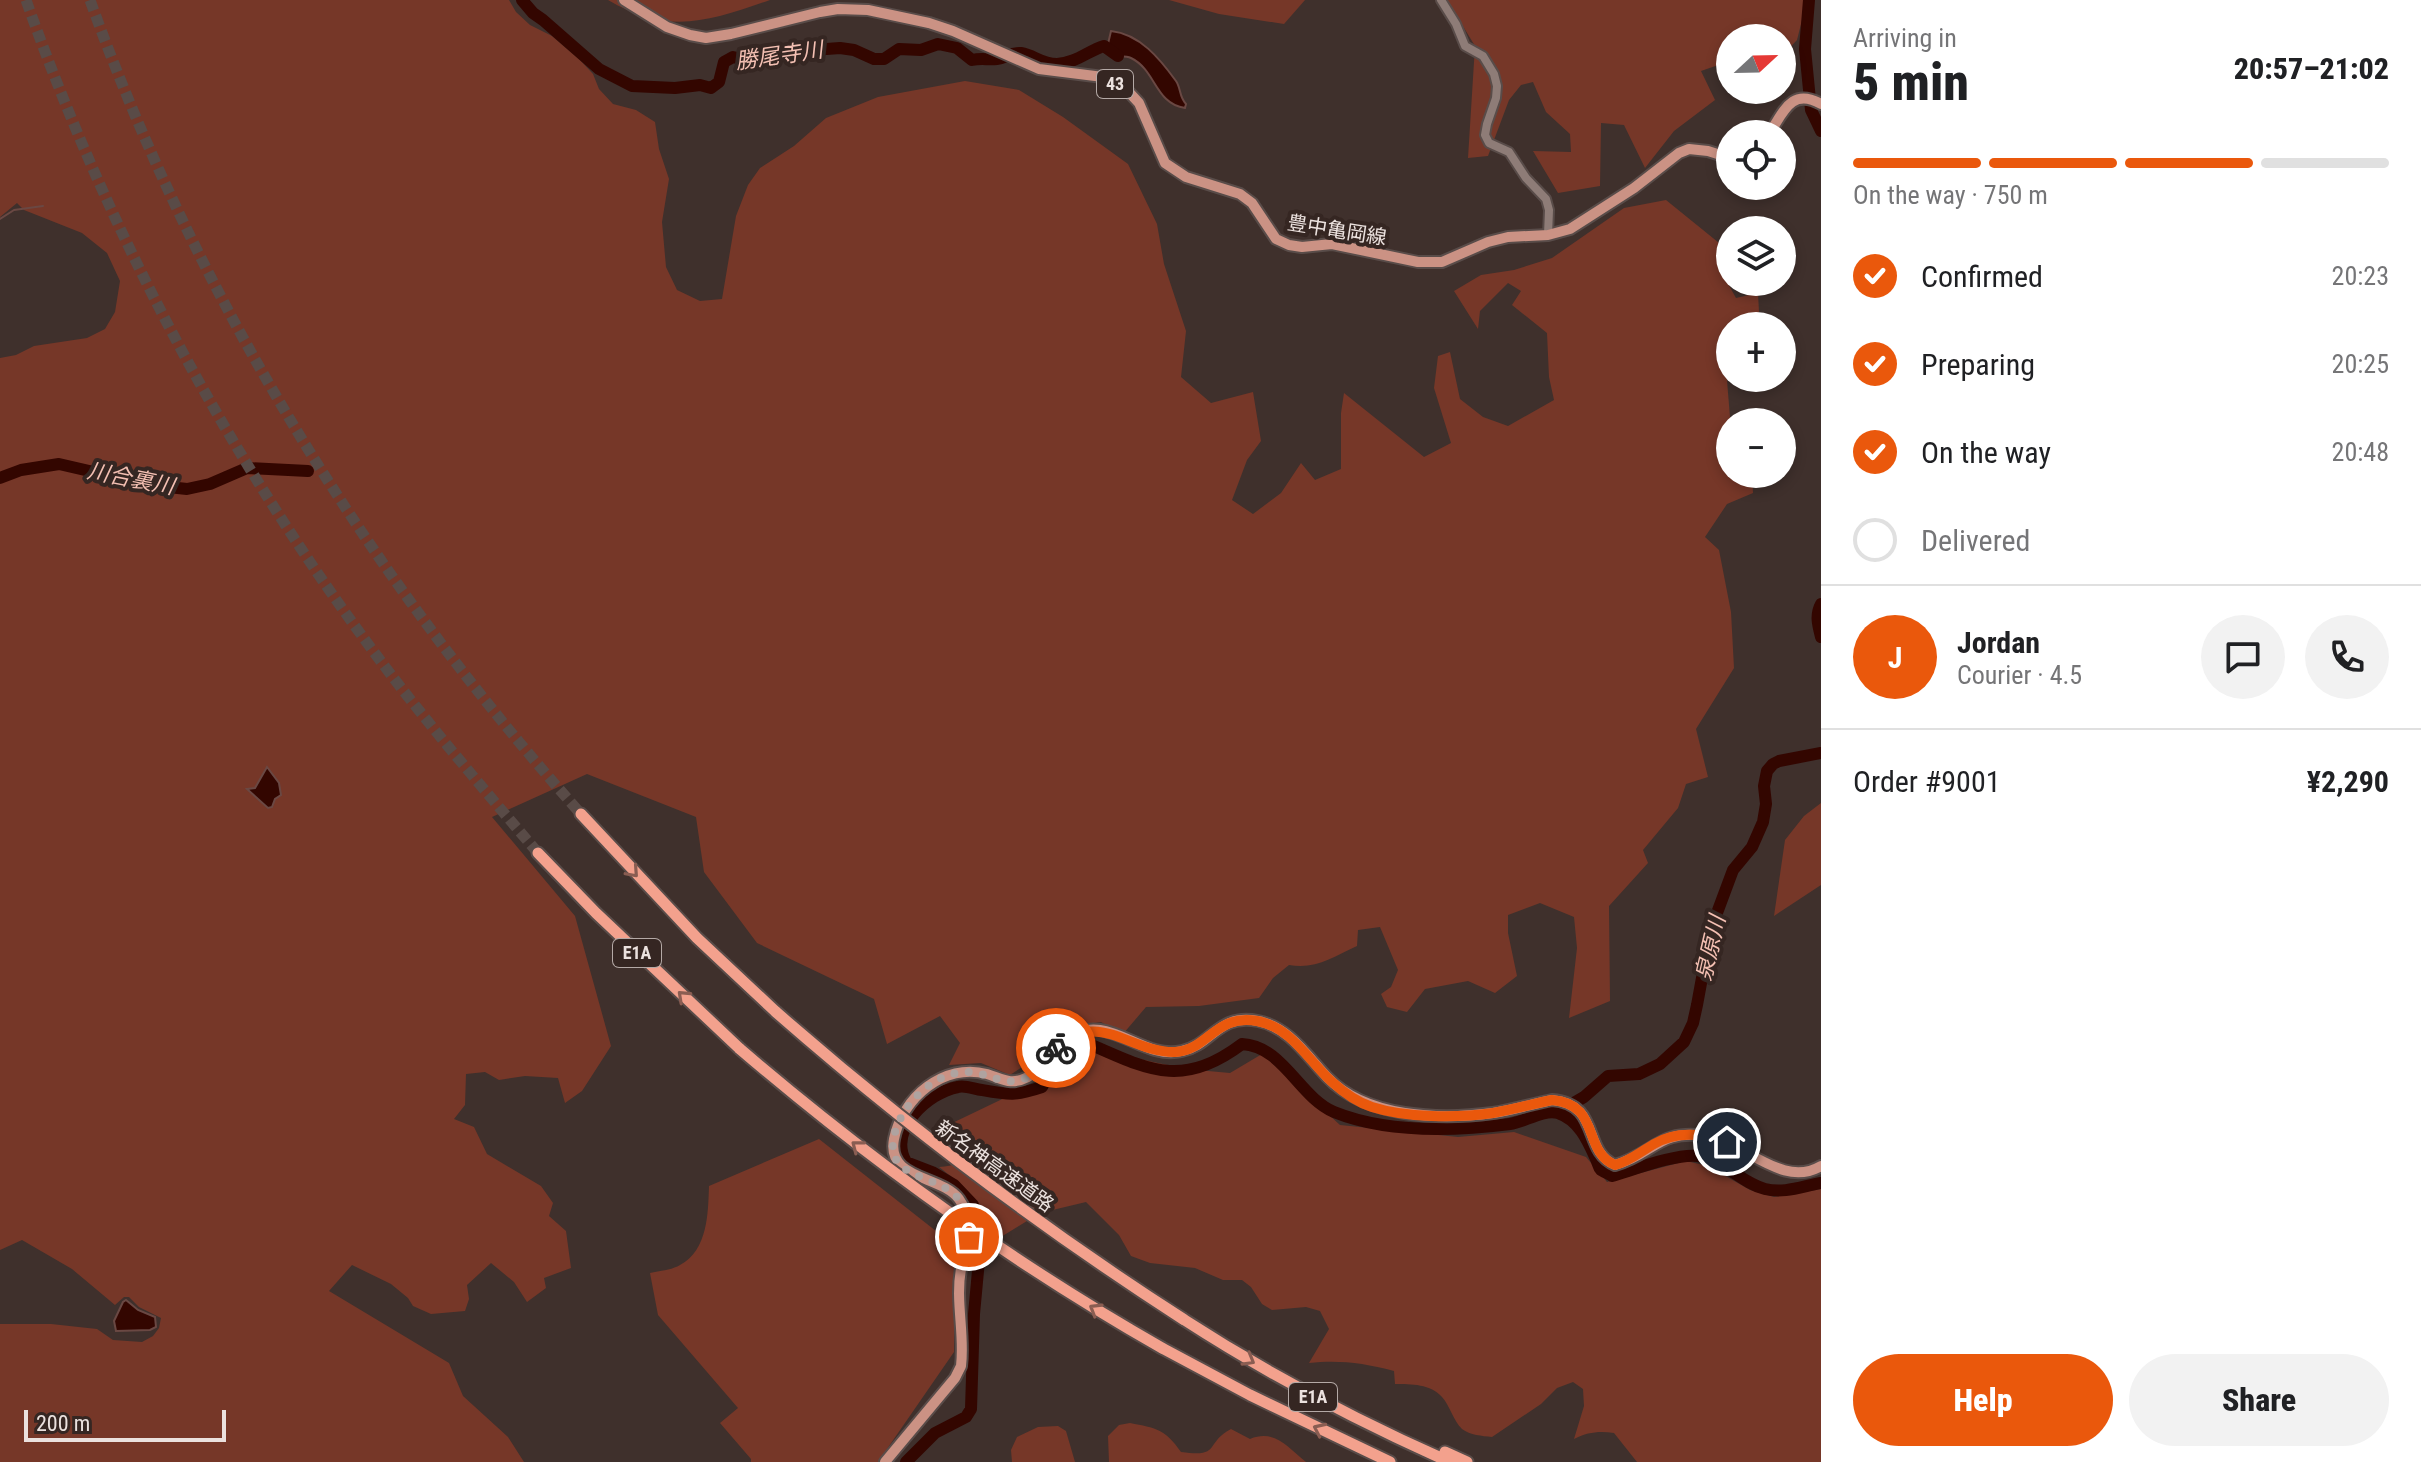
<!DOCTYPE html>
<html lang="en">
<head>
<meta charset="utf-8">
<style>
  body { margin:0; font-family:"Roboto Condensed","Noto Sans JP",sans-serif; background:#f2f2f2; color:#202124; height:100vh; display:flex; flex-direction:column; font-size:30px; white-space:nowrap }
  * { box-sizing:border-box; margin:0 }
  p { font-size:26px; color:#757577 }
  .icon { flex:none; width:44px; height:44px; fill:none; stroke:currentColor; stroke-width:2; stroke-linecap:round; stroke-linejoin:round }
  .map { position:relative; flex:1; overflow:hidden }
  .sheet { display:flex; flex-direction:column; background:#fff; width:600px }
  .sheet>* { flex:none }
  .needle { width:52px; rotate:68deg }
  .controls { position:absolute; left:1716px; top:24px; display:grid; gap:16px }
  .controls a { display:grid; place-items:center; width:80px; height:80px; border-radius:50%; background:#fff; box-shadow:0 4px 12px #0003; font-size:40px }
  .scale { position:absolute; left:24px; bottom:20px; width:202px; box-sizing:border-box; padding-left:8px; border:4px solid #ebe1de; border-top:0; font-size:22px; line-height:28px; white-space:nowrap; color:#ebe1de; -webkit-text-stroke:6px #352622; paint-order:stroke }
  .pin { position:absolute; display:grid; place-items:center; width:68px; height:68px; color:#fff; margin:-34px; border:4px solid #fff; border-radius:50%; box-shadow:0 2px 8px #0007 }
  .courier { position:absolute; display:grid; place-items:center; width:80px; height:80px; margin:-40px; border:6px solid #ea580c; border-radius:50%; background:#fff; color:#222; box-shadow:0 2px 10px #0007 }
  .overview em { font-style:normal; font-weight:800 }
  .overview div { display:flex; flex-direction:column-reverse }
  .overview { display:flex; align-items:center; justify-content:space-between; height:136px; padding:0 32px }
  h1 { font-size:52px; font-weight:800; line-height:60px }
  .bar { display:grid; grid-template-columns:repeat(4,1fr); gap:12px 8px; align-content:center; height:96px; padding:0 32px }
  .bar i { height:10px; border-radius:6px; background:#e0e0e0 }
  .bar .current { background:#ea580c }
  .bar p { grid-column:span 4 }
  .line { display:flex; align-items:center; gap:20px; padding:0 32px; border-top:2px solid #e0e0e0 }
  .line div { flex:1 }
  .round { display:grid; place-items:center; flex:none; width:84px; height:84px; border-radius:42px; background:#f2f2f2 }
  ol { padding:0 32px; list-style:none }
  li { display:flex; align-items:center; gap:24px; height:88px }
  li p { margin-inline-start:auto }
  li .icon { padding:8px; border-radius:50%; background:#ea580c; color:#fff; stroke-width:4 }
  li:last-child { color:#757577 }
  li i { width:44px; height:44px; border:4px solid #e0e0e0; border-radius:50% }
  .button { display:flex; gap:16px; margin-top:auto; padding:16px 32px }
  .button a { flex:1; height:92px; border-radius:48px; background:#ea580c; color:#fff; font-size:32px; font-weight:800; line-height:92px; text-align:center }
  .button a+a { background:#f2f2f2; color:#202124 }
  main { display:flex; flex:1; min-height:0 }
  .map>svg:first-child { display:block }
</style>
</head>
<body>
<main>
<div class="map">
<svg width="1821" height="1462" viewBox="0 0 1821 1462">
  <rect width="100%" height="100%" fill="#3f302c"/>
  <path fill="#763728" d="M0,0H509L516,12L530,25L552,36L580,60L593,74L599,89L613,104L636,110L655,122L659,149L669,179L662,222L666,267L677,290L700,301L722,299L736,216L748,185L760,168L794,146L826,118L878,97L965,81L1019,90L1063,117L1128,164L1157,224L1164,264L1186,331L1181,377L1211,403L1253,392L1261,441L1247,460L1232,500L1253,514L1281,493L1301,463L1315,480L1341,469V413L1344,393L1424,457L1451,443L1434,388L1438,356L1450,352L1460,399L1483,417L1508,426L1554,400L1549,377L1547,333L1512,305L1521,291L1508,283L1480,311L1478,329L1454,291L1481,275L1514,270L1552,258L1624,208L1666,200L1724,247L1721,271L1736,298L1758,293L1759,312L1747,326H1730V349L1725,356L1730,417L1738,422H1730V474H1752L1753,493L1727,504L1705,537L1719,550L1731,612L1734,668L1696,729L1708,777L1686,784L1678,808L1643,850L1648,863L1609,906L1610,1001L1569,1018L1577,948L1574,917L1540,903L1508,915V933L1517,976L1495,993L1468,981L1425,989L1407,1012L1387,1007L1381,994L1391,987L1398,970L1380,927L1358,930L1357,946C1333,957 1315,970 1289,965L1273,978L1259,998L1199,1006L1146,1007L1123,1034L1101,1022L1063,1028L1036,1058L1010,1075L981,1063L949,1065L960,1043L940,1016L887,1044L874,999L757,943L704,872L696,817L587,774L492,817L575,916L611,1046L582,1091L565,1103L558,1078L525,1076L499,1080L485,1072L466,1074L465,1105L454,1119L474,1127L487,1154L541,1186L553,1203L549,1216L566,1231L571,1268L544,1278L546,1288L527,1302L514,1282L491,1263L467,1285L469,1299L465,1311L431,1314L413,1306L408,1298L391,1284L352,1265L329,1291L449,1363L463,1396L508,1437L524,1462H0V1324H51L97,1329L113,1340L142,1342L153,1336L159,1328L161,1318L139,1307L129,1297H124L115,1305L72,1269L22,1240L0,1250V358L16,355L34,346L87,338L105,329L115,312L120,281L107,253L82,233L24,210L17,203L0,217Z
    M608,0H770C709,21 669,36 608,0Z
    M1169,0H1305L1284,24L1219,14Z
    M1447,0H1807L1797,40L1782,56V38H1730V61L1701,71L1715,100L1674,131L1645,168L1624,125L1601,123L1600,186L1558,193L1533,151L1571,152L1570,134L1546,112L1533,82L1521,85L1509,100L1488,156L1468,158L1475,46Z
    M1821,803V885L1774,916L1785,840L1804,816Z
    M1088,1048L1186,1069L1230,1073L1262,1054L1340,1125L1458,1137L1514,1132L1586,1157L1607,1182L1686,1161L1708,1166L1750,1190L1774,1197L1821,1189V1462H1637L1614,1433C1599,1431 1588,1432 1574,1439L1584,1406L1583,1389L1573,1382L1557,1388L1541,1404L1492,1437C1482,1436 1470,1435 1462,1429C1453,1420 1450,1406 1442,1397C1431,1384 1411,1384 1395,1384L1394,1371C1363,1363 1340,1360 1309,1363L1329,1329L1320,1311L1306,1307L1272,1310L1262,1304L1251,1287L1242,1280H1223L1195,1268L1150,1263L1131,1256L1119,1235L1086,1202L1040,1213L988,1245L983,1244C984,1238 986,1230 986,1224C982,1198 958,1182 939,1167C962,1166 973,1156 956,1136H947L943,1131L944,1127L1036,1083L1060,1061Z
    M819,1139L955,1246L954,1352L878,1462H751V1459L720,1423L738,1408L658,1315L650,1273C659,1271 672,1270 680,1265C708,1250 708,1213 709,1186Z
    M1130,1423C1156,1428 1165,1429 1181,1452C1222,1458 1204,1443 1231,1429L1250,1439C1275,1429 1287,1447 1306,1462H1109L1108,1436L1119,1425Z
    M1058,1426L1066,1431L1075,1462H1012L1011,1450L1017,1437L1038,1427Z"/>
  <path fill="#330600" stroke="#6a4843" stroke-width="2" d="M1111,31C1140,34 1160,59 1176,81C1181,88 1179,97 1186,104L1185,108C1155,104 1156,70 1131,58C1125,55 1118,57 1113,56L1107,48Z
    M267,767L279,783L281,795L275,799L272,807L268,808L247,789L255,788Z
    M126,1300L138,1310L155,1317L156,1327L150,1330L116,1331L114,1321L123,1302Z"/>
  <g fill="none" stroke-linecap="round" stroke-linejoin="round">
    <path stroke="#6a4843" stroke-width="2" d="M0,219L14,210L43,206"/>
    <path stroke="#330600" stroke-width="12" d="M522,0L533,13L543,20L599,69L632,86L675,88L700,85L711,88L719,82L724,62L733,57L751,61L786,52L840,48L854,50L874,59H884L899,49L921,50L938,44L957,48L972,60C981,58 988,60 997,59C1006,58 1011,52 1021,53C1034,55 1041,64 1057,64C1076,63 1088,51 1104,46L1118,56
      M1809,0L1805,49L1811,110L1821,131
      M0,478L21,470L59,464L150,485L187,489L210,484L247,468L308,471
      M1821,604C1815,615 1818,625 1821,637
      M1560,1111L1584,1097L1608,1076L1639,1074L1660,1064L1684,1042L1693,1023L1697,1005L1711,929L1733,870L1752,847L1763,822L1766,804L1764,786L1767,771L1773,764L1779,761L1821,753
      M906,1462L935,1433L966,1417L971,1409L974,1314L982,1228L973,1205L954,1185L932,1172L906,1162C888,1130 927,1093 958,1087C965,1085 974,1089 982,1090C1010,1095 1015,1096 1042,1087L1056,1060L1085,1042C1147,1069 1181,1090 1242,1044C1283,1046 1299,1097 1334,1112C1386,1133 1455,1131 1510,1124C1525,1122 1543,1109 1558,1113C1579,1120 1588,1141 1596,1159C1598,1163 1598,1167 1601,1170C1602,1171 1611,1175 1612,1176C1633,1170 1677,1153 1698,1156C1723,1159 1741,1183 1765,1189C1784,1194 1803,1186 1821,1183"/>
    <path stroke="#594b47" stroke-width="11" stroke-dasharray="11 5.5" stroke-linecap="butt" d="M26,0C114,248 241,481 402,689C446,745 492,799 538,853
      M90,0C198,300 369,576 581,814"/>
    <defs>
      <path id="minor" d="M1441,0L1456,24L1465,46L1483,56L1494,74L1497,86L1496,98L1487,124L1485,135L1489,143L1509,152L1526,178L1546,199L1549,210L1548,235"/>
      <path id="major" d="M624,0L667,27L690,35L706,38L731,34L820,12L838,9L868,10L929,23L953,31L1039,69L1103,77L1127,90L1139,103L1165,163L1186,177L1240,194L1252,203L1276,239L1289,245L1302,247L1332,244L1418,262H1442L1488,242L1508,237L1548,235L1570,229L1634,188L1679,153L1689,149L1708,151L1730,158
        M1769,134C1783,113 1791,87 1821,104
        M885,1462L955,1378L961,1366C965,1334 955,1301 961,1269C964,1254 972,1237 969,1221C968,1214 963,1205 959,1199C941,1175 886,1180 894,1139C902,1098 944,1062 987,1074C1003,1079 1010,1086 1028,1077C1054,1065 1058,1025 1100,1030C1128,1034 1152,1058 1182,1051C1212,1045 1218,1013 1258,1021C1289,1027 1307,1056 1327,1077C1366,1118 1440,1120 1493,1113C1513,1110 1532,1104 1552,1100C1601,1104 1582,1151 1615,1165C1654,1154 1658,1129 1706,1136C1745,1142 1782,1189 1821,1166"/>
      <path id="highway" d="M581,814L697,938L776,1012
        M538,853L596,913L740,1049
        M1183,1319C1268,1374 1357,1421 1450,1462
        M1162,1348L1250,1395L1390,1462
        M1445,1452L1467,1462"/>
    </defs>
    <use href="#minor" stroke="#594c49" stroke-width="12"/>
    <use href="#major" stroke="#594c49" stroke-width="14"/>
    <use href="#highway" stroke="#594c49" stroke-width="15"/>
    <use href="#minor" stroke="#8e7c77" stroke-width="8"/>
    <use href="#major" stroke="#cb9284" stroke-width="10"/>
    <use href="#highway" stroke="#f3a18d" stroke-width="11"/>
    <defs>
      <path id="highway-bridge" d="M776,1012C904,1124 1040,1227 1183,1319
        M740,1049C872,1162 1011,1262 1162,1348"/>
    </defs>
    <use href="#highway-bridge" stroke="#594c49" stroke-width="15" stroke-linecap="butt"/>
    <use href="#highway-bridge" stroke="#f3a18d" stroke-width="11"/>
  </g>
  <defs><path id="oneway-chevron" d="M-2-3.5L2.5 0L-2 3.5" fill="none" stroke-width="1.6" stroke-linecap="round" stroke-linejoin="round" transform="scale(2)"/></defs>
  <g stroke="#8a5d52">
    <use href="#oneway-chevron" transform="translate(633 872) rotate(48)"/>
    <use href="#oneway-chevron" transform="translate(683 996) rotate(-137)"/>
    <use href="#oneway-chevron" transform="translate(857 1146) rotate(-142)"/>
    <use href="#oneway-chevron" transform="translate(1095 1309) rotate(-149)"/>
    <use href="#oneway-chevron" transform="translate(1249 1360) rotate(30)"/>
    <use href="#oneway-chevron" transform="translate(1319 1429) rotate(-155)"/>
  </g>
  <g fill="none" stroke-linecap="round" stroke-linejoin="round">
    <path stroke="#afa3a0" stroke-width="8" stroke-dasharray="0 14.4" d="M969,1237C973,1164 888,1192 893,1142C897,1108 933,1071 968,1072C988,1073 1002,1085 1021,1080C1038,1075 1045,1059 1056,1048"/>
    <path stroke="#ea580c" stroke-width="10" d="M1056,1048C1098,1008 1130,1053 1175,1052C1207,1051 1216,1013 1257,1021C1291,1027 1308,1060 1331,1081C1343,1092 1356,1102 1372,1107C1406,1118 1457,1118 1493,1113C1512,1110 1532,1104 1552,1100C1601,1104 1582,1151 1615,1165C1630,1161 1640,1152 1654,1144C1678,1130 1702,1134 1727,1142"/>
  </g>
  <g text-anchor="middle" stroke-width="8" stroke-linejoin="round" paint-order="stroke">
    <g fill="#352622" stroke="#b4a9a6" stroke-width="2">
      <rect x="1097" y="70" width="36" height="28" rx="6"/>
      <rect x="613" y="939" width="48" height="28" rx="6"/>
      <rect x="1289" y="1383" width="48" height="28" rx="6"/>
    </g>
    <g font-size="18" font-weight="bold" fill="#ebe1de">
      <text x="1115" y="90">43</text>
      <text x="637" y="959">E1A</text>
      <text x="1313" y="1403">E1A</text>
    </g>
    <g font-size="20" fill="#ebe1de" stroke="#352622">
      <text transform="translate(1337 230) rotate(9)" y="7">豊中亀岡線</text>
      <text transform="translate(995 1166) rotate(36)" y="7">新名神高速道路</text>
    </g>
    <g font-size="22" font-style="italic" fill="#f4c0b3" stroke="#352622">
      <text transform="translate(779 55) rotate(-8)" y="8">勝尾寺川</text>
      <text transform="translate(131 478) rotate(11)" y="8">川合裏川</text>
      <text transform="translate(1710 948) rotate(-77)" y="8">泉原川</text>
    </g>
  </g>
</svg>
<div class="controls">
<a><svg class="needle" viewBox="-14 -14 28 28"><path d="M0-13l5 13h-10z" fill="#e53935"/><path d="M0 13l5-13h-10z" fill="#757577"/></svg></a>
<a><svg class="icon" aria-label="locate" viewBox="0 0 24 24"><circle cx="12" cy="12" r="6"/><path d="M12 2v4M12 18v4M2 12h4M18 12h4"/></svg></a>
<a><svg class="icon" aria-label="layers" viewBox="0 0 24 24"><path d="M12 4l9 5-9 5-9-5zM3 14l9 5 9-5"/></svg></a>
<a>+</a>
<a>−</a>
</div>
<div class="scale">200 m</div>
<div class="pin" style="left:969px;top:1237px;background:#ea580c"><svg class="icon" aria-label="bag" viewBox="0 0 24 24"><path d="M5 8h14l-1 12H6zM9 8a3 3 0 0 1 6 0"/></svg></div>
<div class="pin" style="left:1727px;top:1142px;background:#1f2937"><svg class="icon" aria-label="home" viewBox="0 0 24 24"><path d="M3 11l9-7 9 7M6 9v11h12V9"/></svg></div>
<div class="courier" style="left:1056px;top:1048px"><svg class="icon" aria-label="bike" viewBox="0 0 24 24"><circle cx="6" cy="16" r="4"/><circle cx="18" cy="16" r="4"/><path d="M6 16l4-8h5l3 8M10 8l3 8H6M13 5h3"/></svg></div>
</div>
<section class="sheet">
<div class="overview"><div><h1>5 min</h1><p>Arriving in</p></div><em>20:57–21:02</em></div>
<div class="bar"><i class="current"></i><i class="current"></i><i class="current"></i><i></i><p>On the way · 750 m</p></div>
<ol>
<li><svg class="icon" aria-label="check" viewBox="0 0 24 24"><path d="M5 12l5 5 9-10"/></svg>Confirmed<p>20:23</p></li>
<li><svg class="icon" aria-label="check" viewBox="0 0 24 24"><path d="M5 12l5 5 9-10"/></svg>Preparing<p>20:25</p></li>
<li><svg class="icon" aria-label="check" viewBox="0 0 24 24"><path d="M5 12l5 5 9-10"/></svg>On the way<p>20:48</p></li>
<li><i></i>Delivered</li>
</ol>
<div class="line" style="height:144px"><b class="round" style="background:#ea580c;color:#fff">J</b><div><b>Jordan</b><p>Courier · 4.5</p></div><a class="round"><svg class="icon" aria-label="chat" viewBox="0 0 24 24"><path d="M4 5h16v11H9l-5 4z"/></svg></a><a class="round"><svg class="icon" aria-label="phone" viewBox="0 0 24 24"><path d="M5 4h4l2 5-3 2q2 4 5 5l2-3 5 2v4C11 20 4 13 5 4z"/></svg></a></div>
<div class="line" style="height:104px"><div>Order #9001</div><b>¥2,290</b></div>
<div class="button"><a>Help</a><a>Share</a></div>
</section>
</main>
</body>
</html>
